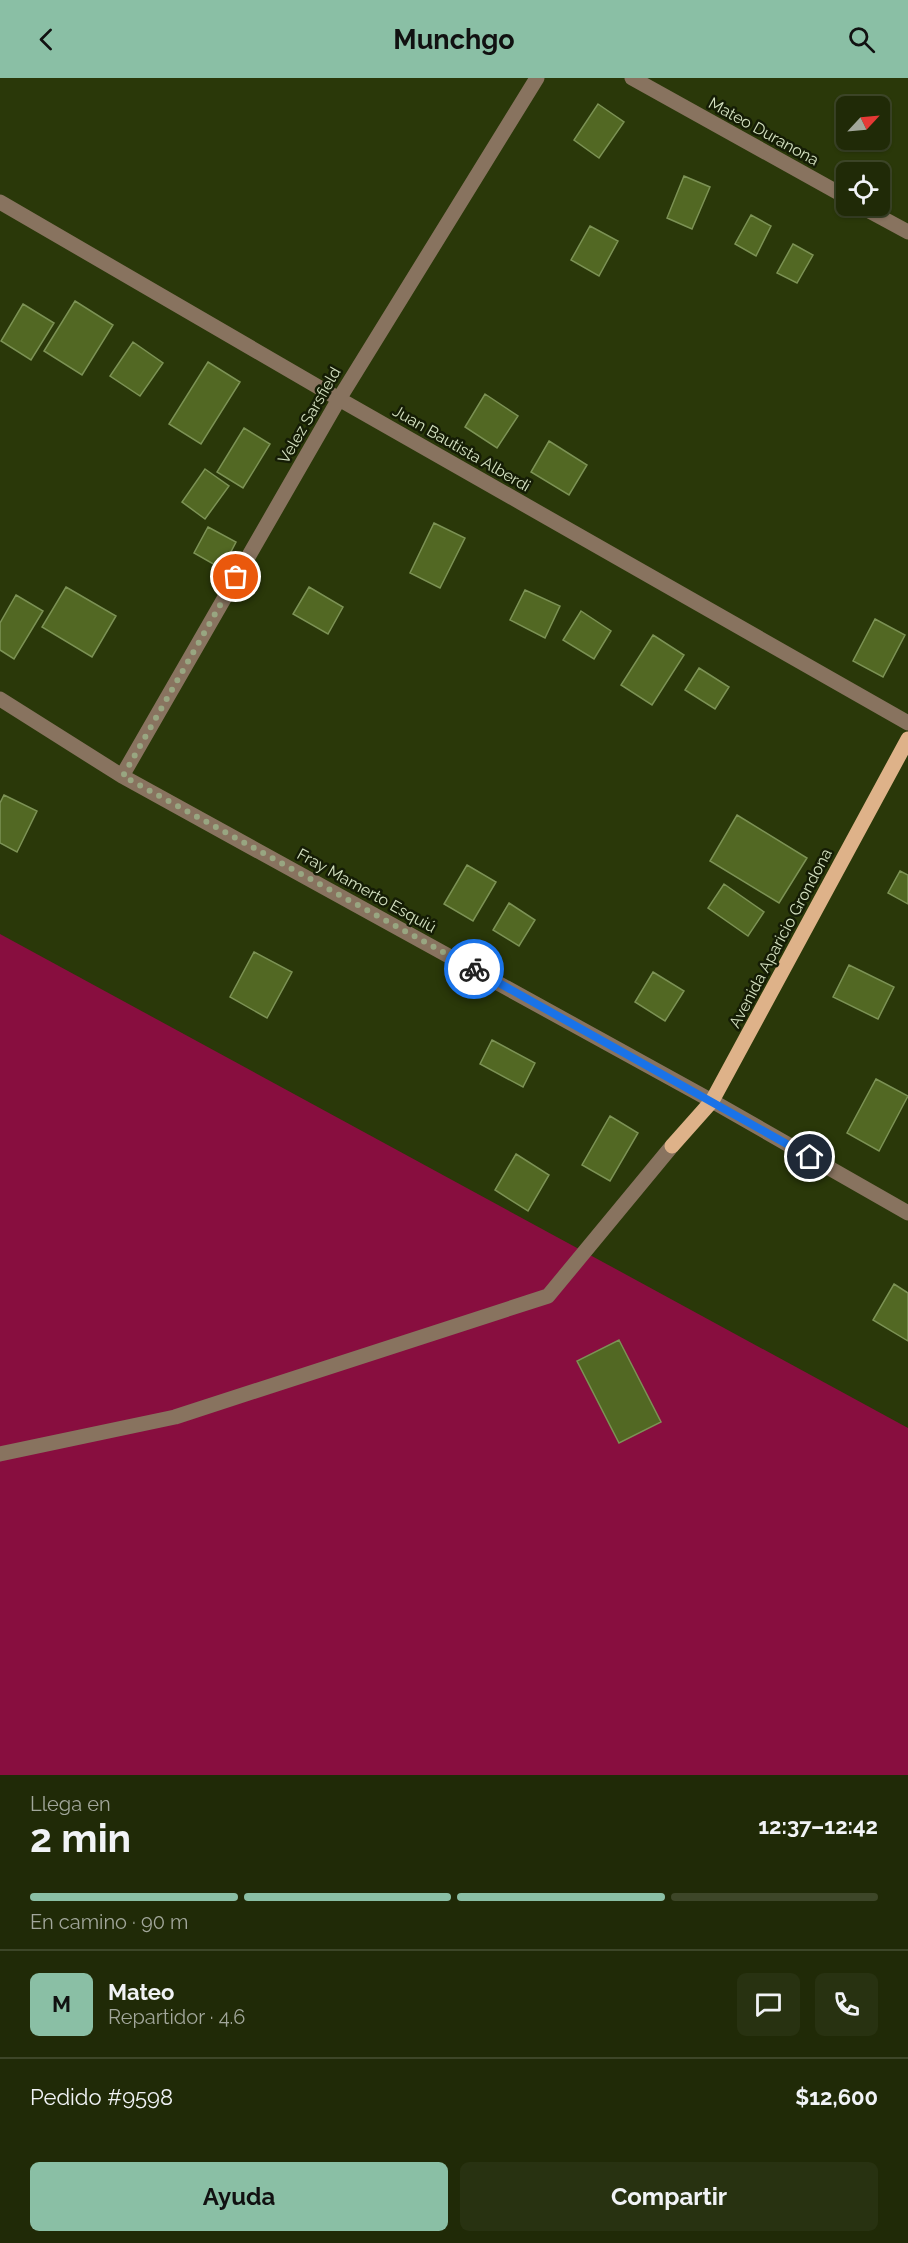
<!DOCTYPE html>
<html lang="es">
<head>
<meta charset="utf-8">
<style>
  body { margin:0; font-family:Raleway,sans-serif; background:#283211; color:#f1f3f6; height:100vh; display:flex; flex-direction:column; font-size:22px; white-space:nowrap }
  * { box-sizing:border-box; margin:0 }
  p { font-size:20px; color:#a2a79b }
  .icon { flex:none; width:33px; height:33px; fill:none; stroke:currentColor; stroke-width:2; stroke-linecap:round; stroke-linejoin:round }
  .map { position:relative; height:1697px; overflow:hidden }
  .side { display:flex; flex-direction:column; background:#202a07; flex:1 }
  .side>* { flex:none }
  .needle { width:39px; rotate:64deg }
  .buttons { position:absolute; left:836px; top:18px; display:grid; gap:12px }
  .buttons a { display:grid; place-items:center; width:54px; height:54px; border-radius:9px; background:#202a07; box-shadow:0 2px 4px #0004,0 0 0 2px #3d4628; font-size:30px }
  .pin { position:absolute; display:grid; place-items:center; width:51px; height:51px; color:#fff; margin:-26px; border:3px solid #fff; border-radius:50%; box-shadow:0 2px 6px #0007 }
  .courier { position:absolute; display:grid; place-items:center; width:60px; height:60px; margin:-30px; border:4px solid #1a73e8; border-radius:50%; background:#fff; color:#222; box-shadow:0 2px 8px #0007 }
  .head em { font-style:normal; font-weight:700 }
  .head div { display:flex; flex-direction:column-reverse }
  .head { display:flex; align-items:center; justify-content:space-between; height:102px; padding:0 30px }
  h1 { font-size:39px; font-weight:700; line-height:45px }
  .bar { display:grid; grid-template-columns:repeat(4,1fr); gap:9px 6px; align-content:center; height:72px; padding:0 30px }
  .bar i { height:8px; border-radius:4px; background:#3d4628 }
  .bar .current { background:#8abfa5 }
  .bar p { grid-column:span 4 }
  .line { display:flex; align-items:center; gap:15px; padding:0 30px; border-top:2px solid #3d4628 }
  .line div { flex:1 }
  .round { display:grid; place-items:center; flex:none; width:63px; height:63px; border-radius:9px; background:#283211 }
  .button { display:flex; gap:12px; margin-top:auto; padding:12px 30px }
  .button a { flex:1; height:69px; border-radius:9px; background:#8abfa5; color:#111; font-size:24px; font-weight:700; line-height:69px; text-align:center }
  .button a+a { background:#283211; color:#f1f3f6 }
  header { display:flex; justify-content:space-between; align-items:center; height:78px; padding:0 30px; background:#8abfa5; color:#111; font-size:27px; font-weight:700 }
  .map>svg:first-child { display:block }
</style>
</head>
<body>
<header><svg class="icon" aria-label="back" viewBox="0 0 24 24"><path d="M15 5l-7 7 7 7"/></svg>Munchgo<svg class="icon" aria-label="search" viewBox="0 0 24 24"><circle cx="10" cy="10" r="6"/><path d="M15 15l6 6"/></svg></header>
<div class="map">
<svg width="908" height="1697" viewBox="0 0 908 1697">
  <rect width="100%" height="100%" fill="#2a3809"/>
  <path fill="#880e3f" d="M0,856L908,1350V1697H0Z"/>
  <path fill="#526823" stroke="#7c9255" stroke-width="1.5" d="M598,26L624,44L599,80L574,62Z
    M684,98L710,109L692,151L667,140Z
    M751,137L771,148L756,178L735,166Z
    M590,148L618,163L599,198L571,182Z
    M793,166L813,177L797,205L777,195Z
    M75,223L113,247L82,297L44,273Z
    M23,226L54,245L31,282L1,263Z
    M133,264L163,285L140,318L110,298Z
    M208,284L240,304L201,366L169,346Z
    M485,316L518,338L497,370L465,349Z
    M244,350L270,366L243,410L217,394Z
    M549,363L587,387L569,417L531,394Z
    M205,391L229,408L205,441L182,424Z
    M434,445L465,460L440,510L410,495Z
    M208,449L236,464L222,491L194,475Z
    M66,509L116,538L92,579L42,549Z
    M309,509L343,529L328,556L293,536Z
    M525,512L560,528L545,560L510,542Z
    M16,517L43,533L14,581L0,572V545Z
    M581,533L611,553L594,581L563,562Z
    M875,541L905,557L883,599L853,583Z
    M653,557L684,577L652,627L621,607Z
    M699,590L729,609L715,631L685,612Z
    M4,717L37,733L17,774L0,765V725Z
    M737,737L807,780L779,825L710,783Z
    M467,787L496,804L473,843L444,826Z
    M900,793L908,797V826L888,815Z
    M724,806L764,834L748,858L708,830Z
    M509,825L535,842L519,868L493,852Z
    M254,874L292,894L267,940L230,919Z
    M849,887L894,909L878,941L833,919Z
    M653,894L684,913L665,943L635,924Z
    M492,962L535,985L523,1009L480,986Z
    M876,1001L908,1018L879,1073L847,1055Z
    M610,1038L638,1055L610,1103L582,1087Z
    M516,1076L549,1097L528,1133L495,1112Z
    M894,1206L908,1215V1263L873,1242Z
    M619,1262L661,1344L619,1365L577,1283Z"/>
  <g fill="none" stroke-linecap="round" stroke-linejoin="round">
    <path stroke="#88735f" stroke-width="15" d="M632,0L846,119
      M0,124L339,321L908,645
      M860,128L908,154
      M0,621L122,698L712,1023L908,1135
      M122,698L339,321L537,0
      M0,1376L175,1339L548,1218L672,1068"/>
    <path stroke="#deb289" stroke-width="15" d="M672,1068L712,1023L908,661"/>
  </g>
  <g fill="none" stroke-linecap="round" stroke-linejoin="round">
    <path stroke="#98a681" stroke-width="6" stroke-dasharray="0 10.8" d="M236,499L123,698L474,891"/>
    <path stroke="#1a73e8" stroke-width="8" d="M474,891L810,1079"/>
  </g>
  <g text-anchor="middle" stroke-width="5" stroke-linejoin="round" paint-order="stroke">
    <g font-size="16" fill="#d4e1c1" stroke="#151d05">
      <text transform="translate(764 53) rotate(29)" y="6">Mateo Duranona</text>
      <text transform="translate(309 337) rotate(-60)" y="6">Velez Sarsfield</text>
      <text transform="translate(462 370) rotate(30)" y="6">Juan Bautista Alberdi</text>
      <text transform="translate(367 812) rotate(29)" y="6">Fray Mamerto Esquiú</text>
      <text transform="translate(780 860) rotate(-62)" y="6">Avenida Aparicio Grondona</text>
    </g>
  </g>
</svg>
<div class="buttons">
<a><svg class="needle" viewBox="-14 -14 28 28"><path d="M0-13l5 13h-10z" fill="#e53935"/><path d="M0 13l5-13h-10z" fill="#a2a79b"/></svg></a>
<a><svg class="icon" aria-label="locate" viewBox="0 0 24 24"><circle cx="12" cy="12" r="6"/><path d="M12 2v4M12 18v4M2 12h4M18 12h4"/></svg></a>
</div>
<div class="pin" style="left:236px;top:499px;background:#ea580c"><svg class="icon" aria-label="bag" viewBox="0 0 24 24"><path d="M5 8h14l-1 12H6zM9 8a3 3 0 0 1 6 0"/></svg></div>
<div class="pin" style="left:810px;top:1079px;background:#1f2937"><svg class="icon" aria-label="home" viewBox="0 0 24 24"><path d="M3 11l9-7 9 7M6 9v11h12V9"/></svg></div>
<div class="courier" style="left:474px;top:891px"><svg class="icon" aria-label="bike" viewBox="0 0 24 24"><circle cx="6" cy="16" r="4"/><circle cx="18" cy="16" r="4"/><path d="M6 16l4-8h5l3 8M10 8l3 8H6M13 5h3"/></svg></div>
</div>
<section class="side">
<div class="head"><div><h1>2 min</h1><p>Llega en</p></div><em>12:37–12:42</em></div>
<div class="bar"><i class="current"></i><i class="current"></i><i class="current"></i><i></i><p>En camino · 90 m</p></div>
<div class="line" style="height:108px"><b class="round" style="background:#8abfa5;color:#111">M</b><div><b>Mateo</b><p>Repartidor · 4.6</p></div><a class="round"><svg class="icon" aria-label="chat" viewBox="0 0 24 24"><path d="M4 5h16v11H9l-5 4z"/></svg></a><a class="round"><svg class="icon" aria-label="phone" viewBox="0 0 24 24"><path d="M5 4h4l2 5-3 2q2 4 5 5l2-3 5 2v4C11 20 4 13 5 4z"/></svg></a></div>
<div class="line" style="height:78px"><div>Pedido #9598</div><b>$12,600</b></div>
<div class="button"><a>Ayuda</a><a>Compartir</a></div>
</section>
</body>
</html>
